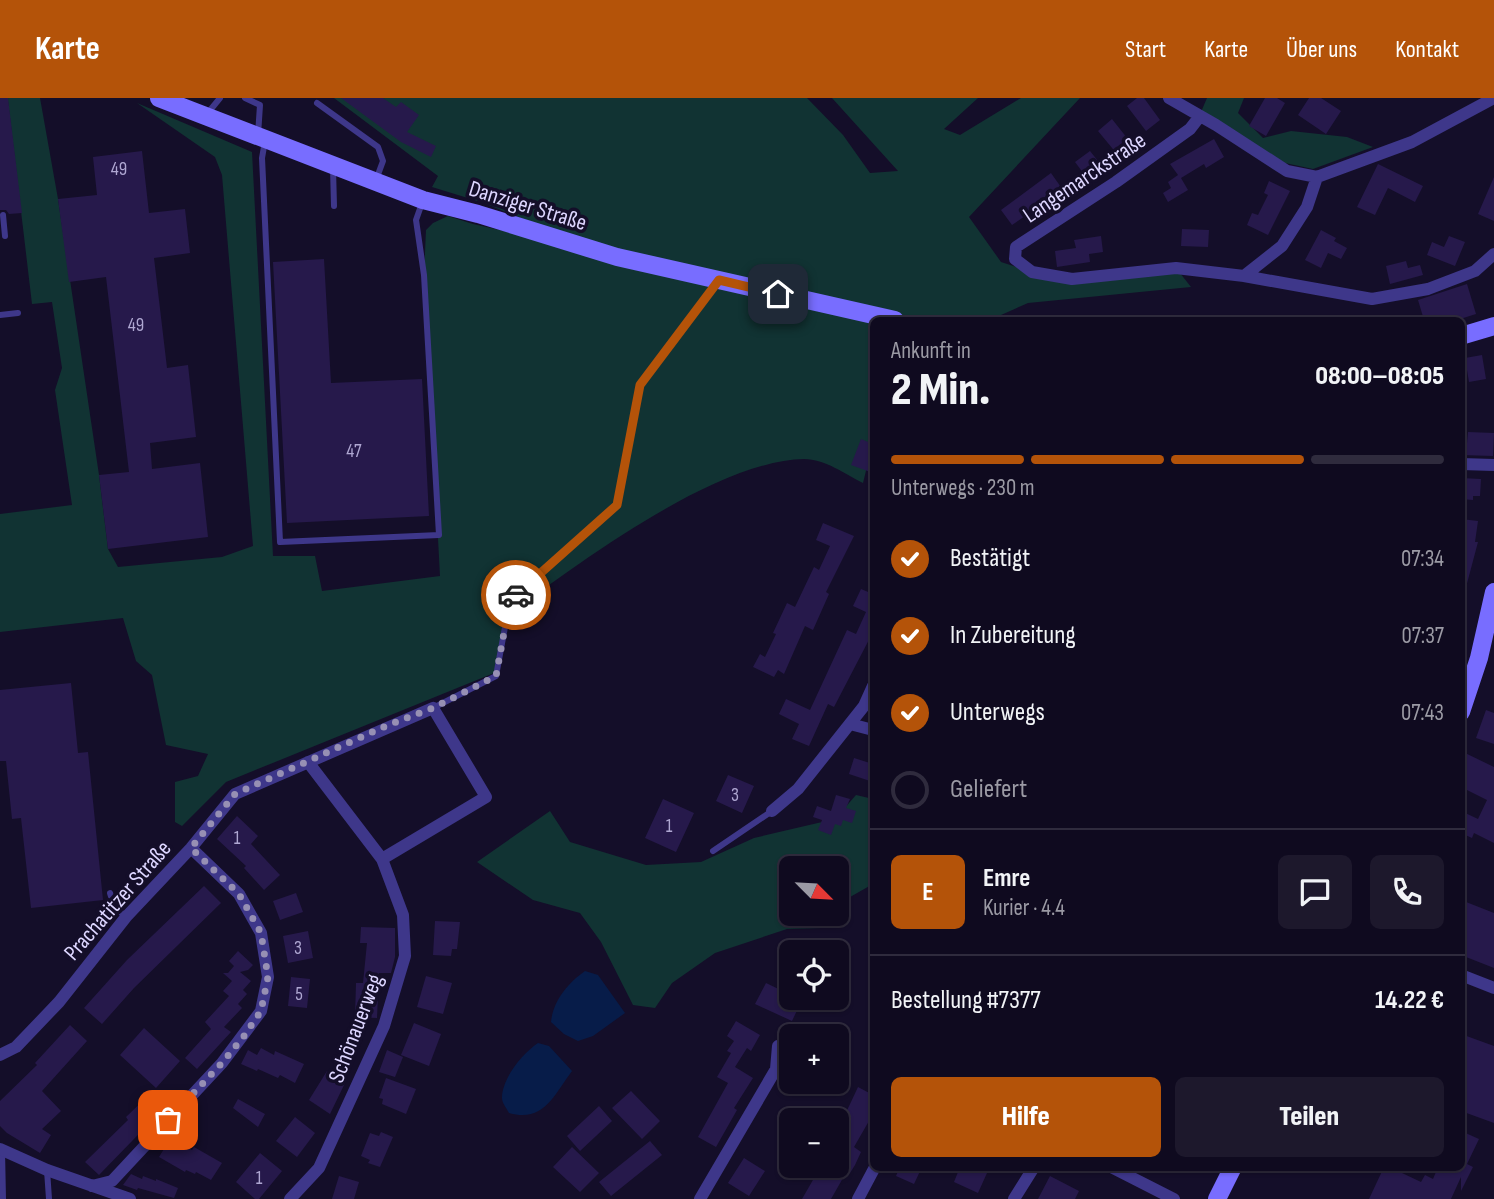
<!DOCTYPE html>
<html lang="de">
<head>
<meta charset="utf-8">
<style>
  body { margin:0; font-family:"Sofia Sans Condensed",sans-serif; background:#1d182c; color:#f1f3f6; height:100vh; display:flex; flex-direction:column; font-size:26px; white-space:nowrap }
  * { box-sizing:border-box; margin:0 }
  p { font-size:23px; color:#9b9aa4 }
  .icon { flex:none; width:38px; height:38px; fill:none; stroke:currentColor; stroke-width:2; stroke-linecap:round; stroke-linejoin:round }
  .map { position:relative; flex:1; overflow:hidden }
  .panel { position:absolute; left:870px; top:219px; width:595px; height:854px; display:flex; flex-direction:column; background:#0f0a1f; border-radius:10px; box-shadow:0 2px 5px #0004,0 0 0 2px #2f2b3d }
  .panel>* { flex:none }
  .needle { width:46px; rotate:114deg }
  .fabs { position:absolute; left:779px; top:758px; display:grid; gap:14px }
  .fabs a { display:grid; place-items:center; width:70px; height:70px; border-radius:10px; background:#0f0a1f; box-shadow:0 2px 5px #0004,0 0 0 2px #2f2b3d; font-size:35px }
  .pin { position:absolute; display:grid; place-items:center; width:60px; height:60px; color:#fff; margin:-30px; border-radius:14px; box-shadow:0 4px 10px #0006 }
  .courier { position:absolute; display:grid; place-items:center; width:70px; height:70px; margin:-35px; border:5px solid #b45309; border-radius:50%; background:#fff; color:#222; box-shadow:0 2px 9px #0007 }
  .headline em { font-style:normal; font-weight:800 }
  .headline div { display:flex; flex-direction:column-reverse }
  .headline { display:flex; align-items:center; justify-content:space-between; height:119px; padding:0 21px }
  h1 { font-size:46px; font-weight:800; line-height:52px }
  .bar { display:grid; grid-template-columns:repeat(4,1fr); gap:10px 7px; align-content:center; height:84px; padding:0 21px }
  .bar i { height:9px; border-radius:5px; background:#2f2b3d }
  .bar .selected { background:#b45309 }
  .bar p { grid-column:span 4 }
  .line { display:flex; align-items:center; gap:18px; padding:0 21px; border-top:2px solid #2f2b3d }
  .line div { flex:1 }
  .round { display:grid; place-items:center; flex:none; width:74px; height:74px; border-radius:10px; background:#1d182c }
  ol { padding:0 21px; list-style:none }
  li { display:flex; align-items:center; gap:21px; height:77px }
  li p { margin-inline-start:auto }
  li .icon { padding:7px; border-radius:50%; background:#b45309; color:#fff; stroke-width:4 }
  li:last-child { color:#9b9aa4 }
  li i { width:38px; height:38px; border:4px solid #2f2b3d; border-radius:50% }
  .primary-button { display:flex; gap:14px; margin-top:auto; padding:14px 21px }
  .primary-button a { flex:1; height:80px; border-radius:10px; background:#b45309; color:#fff; font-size:28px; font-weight:800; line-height:80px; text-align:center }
  .primary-button a+a { background:#1d182c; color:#f1f3f6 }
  header { display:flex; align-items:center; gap:42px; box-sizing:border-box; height:98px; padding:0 35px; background:#b45309; color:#fff }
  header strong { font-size:33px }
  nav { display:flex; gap:38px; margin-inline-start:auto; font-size:24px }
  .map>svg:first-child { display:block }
</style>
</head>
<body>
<header>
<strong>Karte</strong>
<nav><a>Start</a><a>Karte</a><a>Über uns</a><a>Kontakt</a></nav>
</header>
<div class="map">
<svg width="1494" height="1101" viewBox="0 0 1494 1101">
  <rect width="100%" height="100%" fill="#140e29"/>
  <path fill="#133" d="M0,0H40L58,101L99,377L108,451L118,469L222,459L253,448L222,77L215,59L137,5L252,54L273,458H315L322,493L440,478L424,177L426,132L433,125L448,118L473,126L611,157L484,105L432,89L438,78L334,0H807L843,37L870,75L898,73L832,0H978L944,31L960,37L1021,0H1080L969,119L1001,164L1032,174L1072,181L1176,170L1191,189L1028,205L1001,217L995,222H873V344L863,385C845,376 825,361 804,361C715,363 579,465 508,517L499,573L226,684L182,728L175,724V684L198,678L208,656L166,647L152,577L136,563L123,520L0,534V416L72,407L55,292L62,270L52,204L32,206L8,3Z
    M1207,0H1244L1238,15L1263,40L1291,33L1347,39L1373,49L1313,71L1285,65L1201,14Z
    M856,697L873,701V786L843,803L837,812L836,770H791V816H834L822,830L787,831L715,855L672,885L655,910L633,907L601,844L580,815L533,802L477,764L550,713L570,744L646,767L701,764L754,740L835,721Z"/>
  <path fill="#071c49" d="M585,873L598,877L625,915L593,938L578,943L564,936L551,924C553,903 568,885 585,873Z
    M538,945L549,948L572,973C554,997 544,1025 509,1015C507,1011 502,1005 502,1000C502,980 523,955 538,945Z"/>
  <path fill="#26194b" d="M0,0H8L22,115L9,116L6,112H0Z
    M341,0H383L396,9L401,4L419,17L407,34L436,48L431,59L401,44Z
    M1137,0H1144L1160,22L1146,33L1127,8Z
    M1265,0H1277L1285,5L1266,38L1249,28Z
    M1309,0H1321L1341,13L1326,36L1298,17Z
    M1112,21L1131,45L1117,56L1098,33Z
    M1214,41L1224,59L1206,70L1204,66L1181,80L1188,92L1168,104L1163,95L1171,90L1168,84L1178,77L1170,66Z
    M142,53L149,115L185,111L190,155L154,160L167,270L188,267L196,339L150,345L152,371L200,365L208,439L108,451L99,377L129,374L106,179L69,184L58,101L97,97L93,59Z
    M1090,53L1102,68L1087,80L1075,64Z
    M1378,66L1423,88L1415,104L1388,90L1375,117L1357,109Z
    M1051,75L1063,92L1012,127L1001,112Z
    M1494,79V123L1478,116Z
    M1269,83L1290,93L1268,137L1247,127L1252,115L1258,117L1268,97L1264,95Z
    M1182,131L1209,132L1208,149L1181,148Z
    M1321,132L1336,140L1334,143L1347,150L1341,161L1328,155L1321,170L1305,162Z
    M1101,138L1103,154L1089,156L1090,164L1057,169L1055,153L1076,150L1074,142Z
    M1449,138L1465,144L1455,168L1427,157L1432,144L1444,149Z
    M324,161L331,285L422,281L429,418L287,425L273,164Z
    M1406,163L1408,170L1420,167L1423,177L1390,186L1386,168Z
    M1467,186L1476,216L1457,222H1424L1418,202Z
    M1482,257L1486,281L1469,284L1465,260Z
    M1468,334L1494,335L1493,358L1461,357V345H1467Z
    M861,341L873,346V375L851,367Z
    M1461,380L1481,381L1480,398H1473V402L1461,401Z
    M1461,421L1478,423L1475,444H1478L1465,493L1461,492Z
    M823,425L854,438L826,494L829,496L813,532L805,528L784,576L778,572L774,579L753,569L760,556L765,559L776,536L773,535L787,505L795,509L814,469L819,472L830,448L816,442Z
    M861,491L873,496V534L834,609L828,606L809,648L792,641L799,626L779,616L786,601L810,612L847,532L856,536L866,514L853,508Z
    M71,585L78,655L88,654L103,802L31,810L21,720L12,721L6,663H0V592Z
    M1486,612L1494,615V646L1476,640Z
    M1461,653L1494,669V745L1474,735L1472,740L1461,735V713L1478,721L1487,702L1461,689Z
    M854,660L873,666V684L849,676Z
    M728,677L754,688L742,715L716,703Z
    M836,697L850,701L846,710L856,713L852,725L843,722L841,728L835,726L831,737L818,732L822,722L813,719L817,708L831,713Z
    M663,701L694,715L676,754L645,740Z
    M237,718L258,738L251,746L280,777L264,792L244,770L246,768L217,741Z
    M204,788L221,805L134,890L102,926L84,910L127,862Z
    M296,795L303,814L280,822L273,803Z
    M1461,802L1494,815V870L1461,857Z
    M435,823L460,824L457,851H452L451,858L433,857Z
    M361,829L395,830V859L391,875H379L377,920L355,919L356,885H363L367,845H360Z
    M308,833L313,860L288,865L283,838Z
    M238,853L253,867L248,872L240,874L251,883L243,892L247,896L238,906L242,910L224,929L231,934L197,971L185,960L211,931L205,924L229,898L223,893L232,883L223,875H228L234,868L229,863Z
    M426,878L452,885L443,916L417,909Z
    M291,879L310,881L307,910L288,908Z
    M766,885L791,897V900L802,902L792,923L755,906Z
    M736,923L760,937L751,953L747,950L735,969L753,980L734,1010L737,1012L716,1049L698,1039L728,985L717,979L731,955L727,953L734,943L727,938Z
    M414,925L441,936L429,968L401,957Z
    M70,927L87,943L42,993L61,1013L42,1031L51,1037L40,1055L7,1035L0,1028V1003L37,967L35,965Z
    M144,930L180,963L156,990L120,957Z
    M1461,936L1494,948V1025L1461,1013Z
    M261,950L274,957L275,953L304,966L295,985L280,977L278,980L258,971L257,973L241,966L248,952L257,957Z
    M387,952L403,959L395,979L379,974Z
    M327,973L345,985L330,1016L309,1002Z
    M386,980L416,991L406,1016L382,1006L383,1001L379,1000Z
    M858,989L873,997V1016L854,1049L861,1054L855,1067L850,1075L847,1073L831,1101H802L821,1068H836V1046L849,1024L843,1021Z
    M631,993L660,1023L642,1041L612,1010Z
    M152,994L166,1008L99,1077L85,1064L128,1022L126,1019Z
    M238,1001L265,1016L258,1029L233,1010Z
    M599,1008L612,1023L580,1053L567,1038Z
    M295,1019L315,1035L297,1059L276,1043Z
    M1461,1033L1479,1041L1467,1066L1473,1069L1461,1093V1079L1451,1101H1369L1384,1069H1404L1402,1075L1421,1084L1425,1077L1433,1081L1438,1069H1461Z
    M381,1034L393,1039L380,1069L368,1065L370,1062L361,1058L370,1035L379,1038Z
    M650,1043L662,1057L611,1098L599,1084Z
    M180,1045L192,1052L194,1049L222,1065L211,1082L196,1074L195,1076L186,1072L185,1074L159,1059L167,1046L176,1051Z
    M572,1049L599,1075L580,1094L553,1069Z
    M260,1055L282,1073L259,1101H255L236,1084Z
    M744,1060L765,1073L749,1098L728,1085Z
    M900,1069H922L914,1086L896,1078Z
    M960,1069H975L987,1075L978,1095L954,1084Z
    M131,1076L142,1081L143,1078L156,1083V1081L178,1090L174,1100L138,1090L137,1092L123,1087Z
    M339,1078L359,1084L354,1101H332Z
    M1050,1078L1079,1093L1075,1101H1038Z"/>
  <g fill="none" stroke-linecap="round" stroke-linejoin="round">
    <path stroke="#3e378a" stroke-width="6" d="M245,0L260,7L258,37
      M317,5L378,49L383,63L376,82
      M207,16L220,0
      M265,43L262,60L280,444L439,437L424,177L416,122L422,105
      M333,70L334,108
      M3,117L5,138
      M0,217L18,215
      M433,610L496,578L510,502L617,407L640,287L717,185
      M713,753L772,713
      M110,795L114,808L126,819
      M2,1052L3,1101
      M47,1072L49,1101"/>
    <path stroke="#3e378a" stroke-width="12" d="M1169,0L1216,27L1287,73L1317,79L1412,44L1494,0
      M1200,18L1190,31L1116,84L1016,149L1015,161L1032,174L1072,181L1176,170L1244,178L1372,201L1428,191L1475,173L1494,156
      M1244,178L1282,148L1307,109L1317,79
      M1461,366L1494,367
      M850,626L873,632
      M772,713L798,691L864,608L873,588
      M1461,877L1494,890
      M0,957L16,949L59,904L126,819L191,750L235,696L433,610L486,699L382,761L308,664
      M0,1051L47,1072L130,1101
      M1111,1069L1174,1101
      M92,1088L112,1083L222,965L261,913L268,879L261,835L239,796L191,750
      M290,1101L319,1070L384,928L405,858L403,817L382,761
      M700,1101L776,971L778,948
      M858,1101L875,1069
      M1014,1101L1034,1069"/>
    <path stroke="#786dff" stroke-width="18" d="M159,0L423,102L478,116L617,159L895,222
      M1461,238L1494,228
      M1461,614L1479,560L1494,494
      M1217,1101L1233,1069"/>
  </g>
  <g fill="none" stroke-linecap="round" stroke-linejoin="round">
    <path stroke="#9790b4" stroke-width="7" stroke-dasharray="0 12.6" d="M168,1022L222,965L244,938L261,913L268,879L261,835L239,796L191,750L235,696L388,627L433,610L496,578L510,502L516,497"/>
    <path stroke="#b45309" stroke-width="9" d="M516,497L617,407L640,287L719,182L778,196"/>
  </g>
  <g text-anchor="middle" stroke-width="7" stroke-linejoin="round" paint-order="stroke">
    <g font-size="19" fill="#afa7d2">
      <text x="119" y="77">49</text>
      <text x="136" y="233">49</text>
      <text x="354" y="359">47</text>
      <text x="735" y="703">3</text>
      <text x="669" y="734">1</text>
      <text x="237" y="746">1</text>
      <text x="298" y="856">3</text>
      <text x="299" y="902">5</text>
      <text x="259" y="1086">1</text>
    </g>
    <g font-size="23" fill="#ddd6ff" stroke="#140e29">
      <text transform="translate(1084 79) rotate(-34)" y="8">Langemarckstraße</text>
      <text transform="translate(528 107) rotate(17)" y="8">Danziger Straße</text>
      <text transform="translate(117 802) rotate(-49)" y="8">Prachatitzer Straße</text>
      <text transform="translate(355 930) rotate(-69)" y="8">Schönauerweg</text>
    </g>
  </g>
</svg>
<div class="fabs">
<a><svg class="needle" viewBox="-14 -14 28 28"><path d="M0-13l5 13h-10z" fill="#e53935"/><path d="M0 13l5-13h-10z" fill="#9b9aa4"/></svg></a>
<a><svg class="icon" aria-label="locate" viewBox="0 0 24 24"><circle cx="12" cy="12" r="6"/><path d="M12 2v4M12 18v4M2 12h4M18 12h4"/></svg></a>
<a>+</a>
<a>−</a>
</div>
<div class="pin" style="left:168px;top:1022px;background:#ea580c"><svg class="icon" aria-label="bag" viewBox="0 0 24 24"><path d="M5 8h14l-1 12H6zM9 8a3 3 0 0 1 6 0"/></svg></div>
<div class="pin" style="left:778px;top:196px;background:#1f2937"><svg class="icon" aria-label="home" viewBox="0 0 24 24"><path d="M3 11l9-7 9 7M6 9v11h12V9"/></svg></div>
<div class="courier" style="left:516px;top:497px"><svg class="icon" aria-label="car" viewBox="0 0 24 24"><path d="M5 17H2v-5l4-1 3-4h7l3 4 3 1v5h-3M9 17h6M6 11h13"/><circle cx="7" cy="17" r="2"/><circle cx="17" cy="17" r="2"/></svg></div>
<section class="panel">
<div class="headline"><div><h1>2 Min.</h1><p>Ankunft in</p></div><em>08:00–08:05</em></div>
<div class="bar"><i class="selected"></i><i class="selected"></i><i class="selected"></i><i></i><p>Unterwegs · 230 m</p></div>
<ol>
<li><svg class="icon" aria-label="check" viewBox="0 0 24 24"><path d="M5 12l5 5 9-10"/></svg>Bestätigt<p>07:34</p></li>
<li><svg class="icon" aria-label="check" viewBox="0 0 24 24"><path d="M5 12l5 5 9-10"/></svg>In Zubereitung<p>07:37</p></li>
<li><svg class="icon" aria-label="check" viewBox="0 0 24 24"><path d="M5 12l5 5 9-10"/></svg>Unterwegs<p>07:43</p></li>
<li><i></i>Geliefert</li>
</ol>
<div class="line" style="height:126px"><b class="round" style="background:#b45309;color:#fff">E</b><div><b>Emre</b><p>Kurier · 4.4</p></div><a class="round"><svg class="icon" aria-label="chat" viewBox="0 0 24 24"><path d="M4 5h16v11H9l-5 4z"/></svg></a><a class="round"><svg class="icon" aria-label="phone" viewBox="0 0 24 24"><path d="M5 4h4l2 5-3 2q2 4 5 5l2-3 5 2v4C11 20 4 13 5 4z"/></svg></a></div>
<div class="line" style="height:91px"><div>Bestellung #7377</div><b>14.22 €</b></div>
<div class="primary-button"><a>Hilfe</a><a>Teilen</a></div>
</section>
</div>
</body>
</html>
